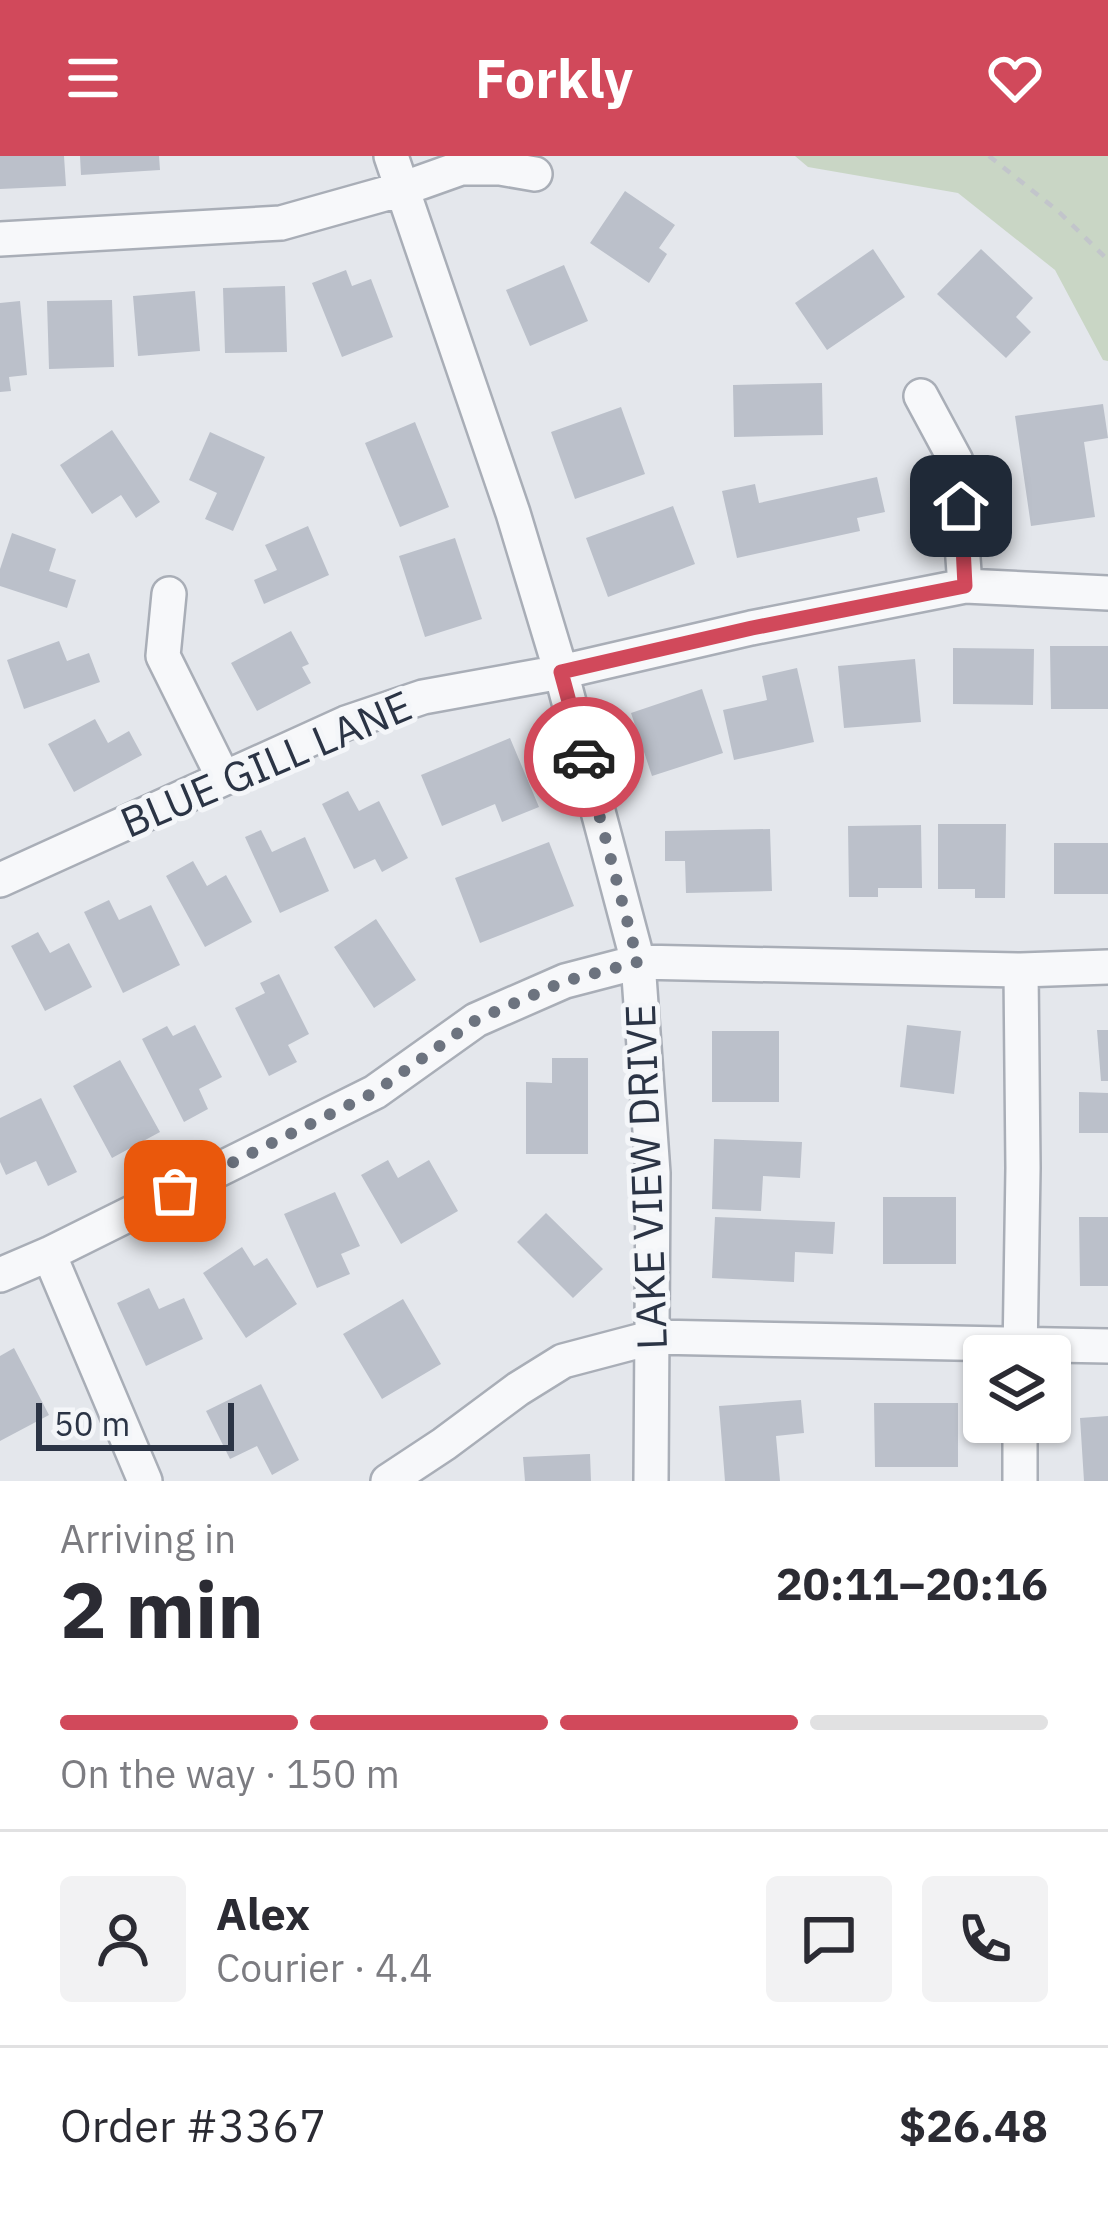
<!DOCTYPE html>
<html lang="en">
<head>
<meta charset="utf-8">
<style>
  body { margin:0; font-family:"IBM Plex Sans",sans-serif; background:#f2f2f3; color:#2b2b33; height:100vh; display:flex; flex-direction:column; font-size:45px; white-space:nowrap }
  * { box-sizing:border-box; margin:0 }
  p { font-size:39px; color:#7c7c81 }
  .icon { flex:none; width:66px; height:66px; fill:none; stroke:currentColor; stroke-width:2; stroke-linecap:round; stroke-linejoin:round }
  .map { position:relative; height:1325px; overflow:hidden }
  .side { display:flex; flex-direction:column; background:#fff; flex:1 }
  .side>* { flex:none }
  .fabs { position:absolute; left:963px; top:1179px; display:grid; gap:24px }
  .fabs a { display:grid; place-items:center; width:108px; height:108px; border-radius:12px; background:#fff; box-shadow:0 3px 9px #0004; font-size:60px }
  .scale { position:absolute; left:36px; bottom:30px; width:198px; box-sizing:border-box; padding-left:12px; border:6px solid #2b3445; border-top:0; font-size:33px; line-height:42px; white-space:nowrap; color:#2b3445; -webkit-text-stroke:9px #f4f6f9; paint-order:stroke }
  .pin { position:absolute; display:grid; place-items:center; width:102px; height:102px; color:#fff; margin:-51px; border-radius:24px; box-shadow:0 6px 18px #0006 }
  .courier { position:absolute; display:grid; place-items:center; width:120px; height:120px; margin:-60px; border:9px solid #d1495b; border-radius:50%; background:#fff; color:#222; box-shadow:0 3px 15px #0007 }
  .head em { font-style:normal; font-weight:700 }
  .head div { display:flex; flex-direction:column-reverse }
  .head { display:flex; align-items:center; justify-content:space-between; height:204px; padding:0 60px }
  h1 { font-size:78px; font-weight:700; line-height:90px }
  .bar { display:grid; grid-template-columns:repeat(4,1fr); gap:18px 12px; align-content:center; height:144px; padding:0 60px }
  .bar i { height:15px; border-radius:9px; background:#e1e1e2 }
  .bar .selected { background:#d1495b }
  .bar p { grid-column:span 4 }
  .line { display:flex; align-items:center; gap:30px; padding:0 60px; border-top:3px solid #e1e1e2 }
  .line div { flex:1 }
  .round { display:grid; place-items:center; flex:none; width:126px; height:126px; border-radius:12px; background:#f2f2f3 }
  header { display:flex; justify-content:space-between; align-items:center; height:156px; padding:0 60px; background:#d1495b; color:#fff; font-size:54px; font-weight:700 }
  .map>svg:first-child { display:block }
</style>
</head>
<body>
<header><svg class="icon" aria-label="menu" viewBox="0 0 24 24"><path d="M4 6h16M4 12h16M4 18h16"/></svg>Forkly<svg class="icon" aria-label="heart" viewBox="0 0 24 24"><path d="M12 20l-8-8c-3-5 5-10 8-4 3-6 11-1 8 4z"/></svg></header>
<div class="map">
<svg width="1108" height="1325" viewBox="0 0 1108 1325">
  <rect width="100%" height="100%" fill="#e4e7ec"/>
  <path fill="#c9d6c5" d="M795,0H1108V205L1103,204L1055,114L958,37L808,11Z"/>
  <path fill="#bbc0ca" d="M0,0H64L66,30L0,33Z
    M80,0H159L160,14L81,19Z
    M625,35L675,69L659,92L667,98L649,127L590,87Z
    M873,93L905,141L827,194L795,147Z
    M981,93L1033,142L1016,161L1031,176L1006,202L937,138Z
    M564,109L588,165L530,190L506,134Z
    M346,114L352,130L371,123L393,181L342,201L312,127Z
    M285,130L287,196L225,197L223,132Z
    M195,135L200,195L138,200L133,140Z
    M112,144L114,211L49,213L47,145Z
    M20,145L27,219L9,221L11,235L0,236V147Z
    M822,227L823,279L734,281L733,229Z
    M1103,248L1108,282L1084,286L1095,361L1031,370L1015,260Z
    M621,251L645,318L575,343L551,276Z
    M415,266L449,351L400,371L365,287Z
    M112,274L160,346L136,362L121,339L92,358L60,309Z
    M210,276L265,301L233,375L205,363L217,337L189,324Z
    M877,321L885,356L857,362L860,375L737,402L722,335L755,328L759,347Z
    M673,350L695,408L608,441L586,382Z
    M308,370L329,419L264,448L254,424L277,414L265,389Z
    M12,377L56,393L49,415L76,424L67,452L0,430V413Z
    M455,382L482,463L425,481L399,400Z
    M291,475L309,508L302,511L311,527L257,555L231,507Z
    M59,485L67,505L89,497L100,526L24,553L7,504Z
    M1050,490H1108V553H1051Z
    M953,492L1034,493L1033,549L953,548Z
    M915,503L921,566L844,572L838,510Z
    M797,512L814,586L734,604L723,554L767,544L762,520Z
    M702,533L723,597L652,620L631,557Z
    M95,563L108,587L129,575L142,599L74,636L48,588Z
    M510,582L539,651L502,666L495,648L442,670L421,619Z
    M348,635L359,655L379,645L408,702L382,716L375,703L354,713L322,648Z
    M938,668H1006L1005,742H975V733H938Z
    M921,669L922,732H878V741H849L848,670Z
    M770,673L772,735L686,737L685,705H665V675Z
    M261,674L272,696L305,681L329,735L280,757L245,681Z
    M549,686L574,750L480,787L455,722Z
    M1054,687H1108V738H1054Z
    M193,705L207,730L226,719L252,766L205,791L166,720Z
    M109,744L119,764L151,749L180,809L123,837L84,756Z
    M376,763L416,824L374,852L334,791Z
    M38,776L50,797L69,787L92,831L45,855L11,790Z
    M279,818L309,878L288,889L297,906L269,920L235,852L265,837L260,827Z
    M195,869L222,921L199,933L208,953L184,966L142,883L167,870L173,880Z
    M907,869L961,875L954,938L900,931Z
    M1097,874H1108V925H1101Z
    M712,875H779V946H712Z
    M552,902H588V998H526V926L552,927Z
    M120,904L160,976L112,1002L73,930Z
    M1079,936L1108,937V977H1079Z
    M41,942L77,1016L48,1030L36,1005L6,1019L0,1006V962Z
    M714,983L802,986L800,1022L763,1020L761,1055L712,1053Z
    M388,1004L398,1022L429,1004L458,1055L401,1088L361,1019Z
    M335,1036L360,1090L341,1098L350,1118L317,1132L284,1058Z
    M883,1041H956V1108H883Z
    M546,1057L603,1113L573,1142L517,1086Z
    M715,1061L835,1066L833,1098L795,1096L794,1126L712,1122Z
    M1079,1061H1108V1130H1080Z
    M242,1091L254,1110L267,1102L297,1148L246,1182L203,1117Z
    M149,1132L159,1153L184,1142L203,1183L146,1210L117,1147Z
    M403,1143L441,1208L382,1243L343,1178Z
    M14,1192L49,1259L0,1285V1200Z
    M261,1228L299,1304L272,1319L257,1290L230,1303L206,1255Z
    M801,1244L804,1277L776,1280L780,1325H725L719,1250Z
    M874,1247H958V1311H875Z
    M1108,1260V1325H1084L1080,1262Z
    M590,1298L591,1325H525L523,1301Z"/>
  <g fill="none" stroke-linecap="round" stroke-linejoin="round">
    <defs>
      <path id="minor" d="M391,0L513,357L561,516L638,806L653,1017L651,1325
        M0,83L281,67L402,33L461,12H500L535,18
        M921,240L956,305L965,430
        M169,438L163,500L223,621
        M0,724L346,567L423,541L561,516L751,472L965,430L1108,437
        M49,1098L145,1325
        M0,1119L49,1098L375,936L476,864L565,825L638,806L1021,814L1108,811
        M1020,1200L1023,1012L1021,814
        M388,1325L444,1288L518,1233L563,1205L654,1181L1108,1190
        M1020,1325V1266"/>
    </defs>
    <use href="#minor" stroke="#a9aeb7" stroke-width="38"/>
    <path stroke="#c2c5cb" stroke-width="4.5" stroke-dasharray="9 9" stroke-linecap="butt" d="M989,0L1058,55L1108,104"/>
    <use href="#minor" stroke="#f7f8fa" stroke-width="33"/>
  </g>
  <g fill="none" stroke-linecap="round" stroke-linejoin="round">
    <path stroke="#6c737f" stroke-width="12" stroke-dasharray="0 21.6" d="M175,1035L375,936L476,864L565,825L638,806L584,601"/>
    <path stroke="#d1495b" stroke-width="15" d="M584,601L561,516L752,472L965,430L961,350"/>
  </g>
  <g text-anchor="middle" stroke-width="10" stroke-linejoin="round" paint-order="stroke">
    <g font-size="42" fill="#2b3445" stroke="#f4f6f9">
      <text transform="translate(266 608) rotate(-23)" y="15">BLUE GILL LANE</text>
      <text transform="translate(646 1021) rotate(-92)" y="15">LAKE VIEW DRIVE</text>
    </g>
  </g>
</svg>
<div class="fabs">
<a><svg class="icon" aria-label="layers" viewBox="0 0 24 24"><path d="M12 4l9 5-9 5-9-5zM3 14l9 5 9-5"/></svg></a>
</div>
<div class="scale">50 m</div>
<div class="pin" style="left:175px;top:1035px;background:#ea580c"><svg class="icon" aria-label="bag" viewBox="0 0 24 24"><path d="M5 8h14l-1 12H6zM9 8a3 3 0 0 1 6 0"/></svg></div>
<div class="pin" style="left:961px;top:350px;background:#1f2937"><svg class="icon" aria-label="home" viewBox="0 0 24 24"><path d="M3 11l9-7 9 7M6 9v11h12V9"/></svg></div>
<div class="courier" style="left:584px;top:601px"><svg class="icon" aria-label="car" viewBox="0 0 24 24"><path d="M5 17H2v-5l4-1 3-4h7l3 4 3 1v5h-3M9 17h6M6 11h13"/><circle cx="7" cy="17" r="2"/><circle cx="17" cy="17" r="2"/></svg></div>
</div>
<section class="side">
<div class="head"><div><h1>2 min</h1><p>Arriving in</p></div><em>20:11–20:16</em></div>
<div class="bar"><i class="selected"></i><i class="selected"></i><i class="selected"></i><i></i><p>On the way · 150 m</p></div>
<div class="line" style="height:216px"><a class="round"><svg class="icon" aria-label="person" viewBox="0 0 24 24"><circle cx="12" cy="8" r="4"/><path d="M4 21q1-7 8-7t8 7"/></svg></a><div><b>Alex</b><p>Courier · 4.4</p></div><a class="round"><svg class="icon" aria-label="chat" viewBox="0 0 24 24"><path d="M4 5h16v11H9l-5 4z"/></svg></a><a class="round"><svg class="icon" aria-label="phone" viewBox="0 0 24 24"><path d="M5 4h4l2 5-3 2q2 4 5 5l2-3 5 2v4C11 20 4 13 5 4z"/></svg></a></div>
<div class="line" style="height:156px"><div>Order #3367</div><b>$26.48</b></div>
</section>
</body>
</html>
